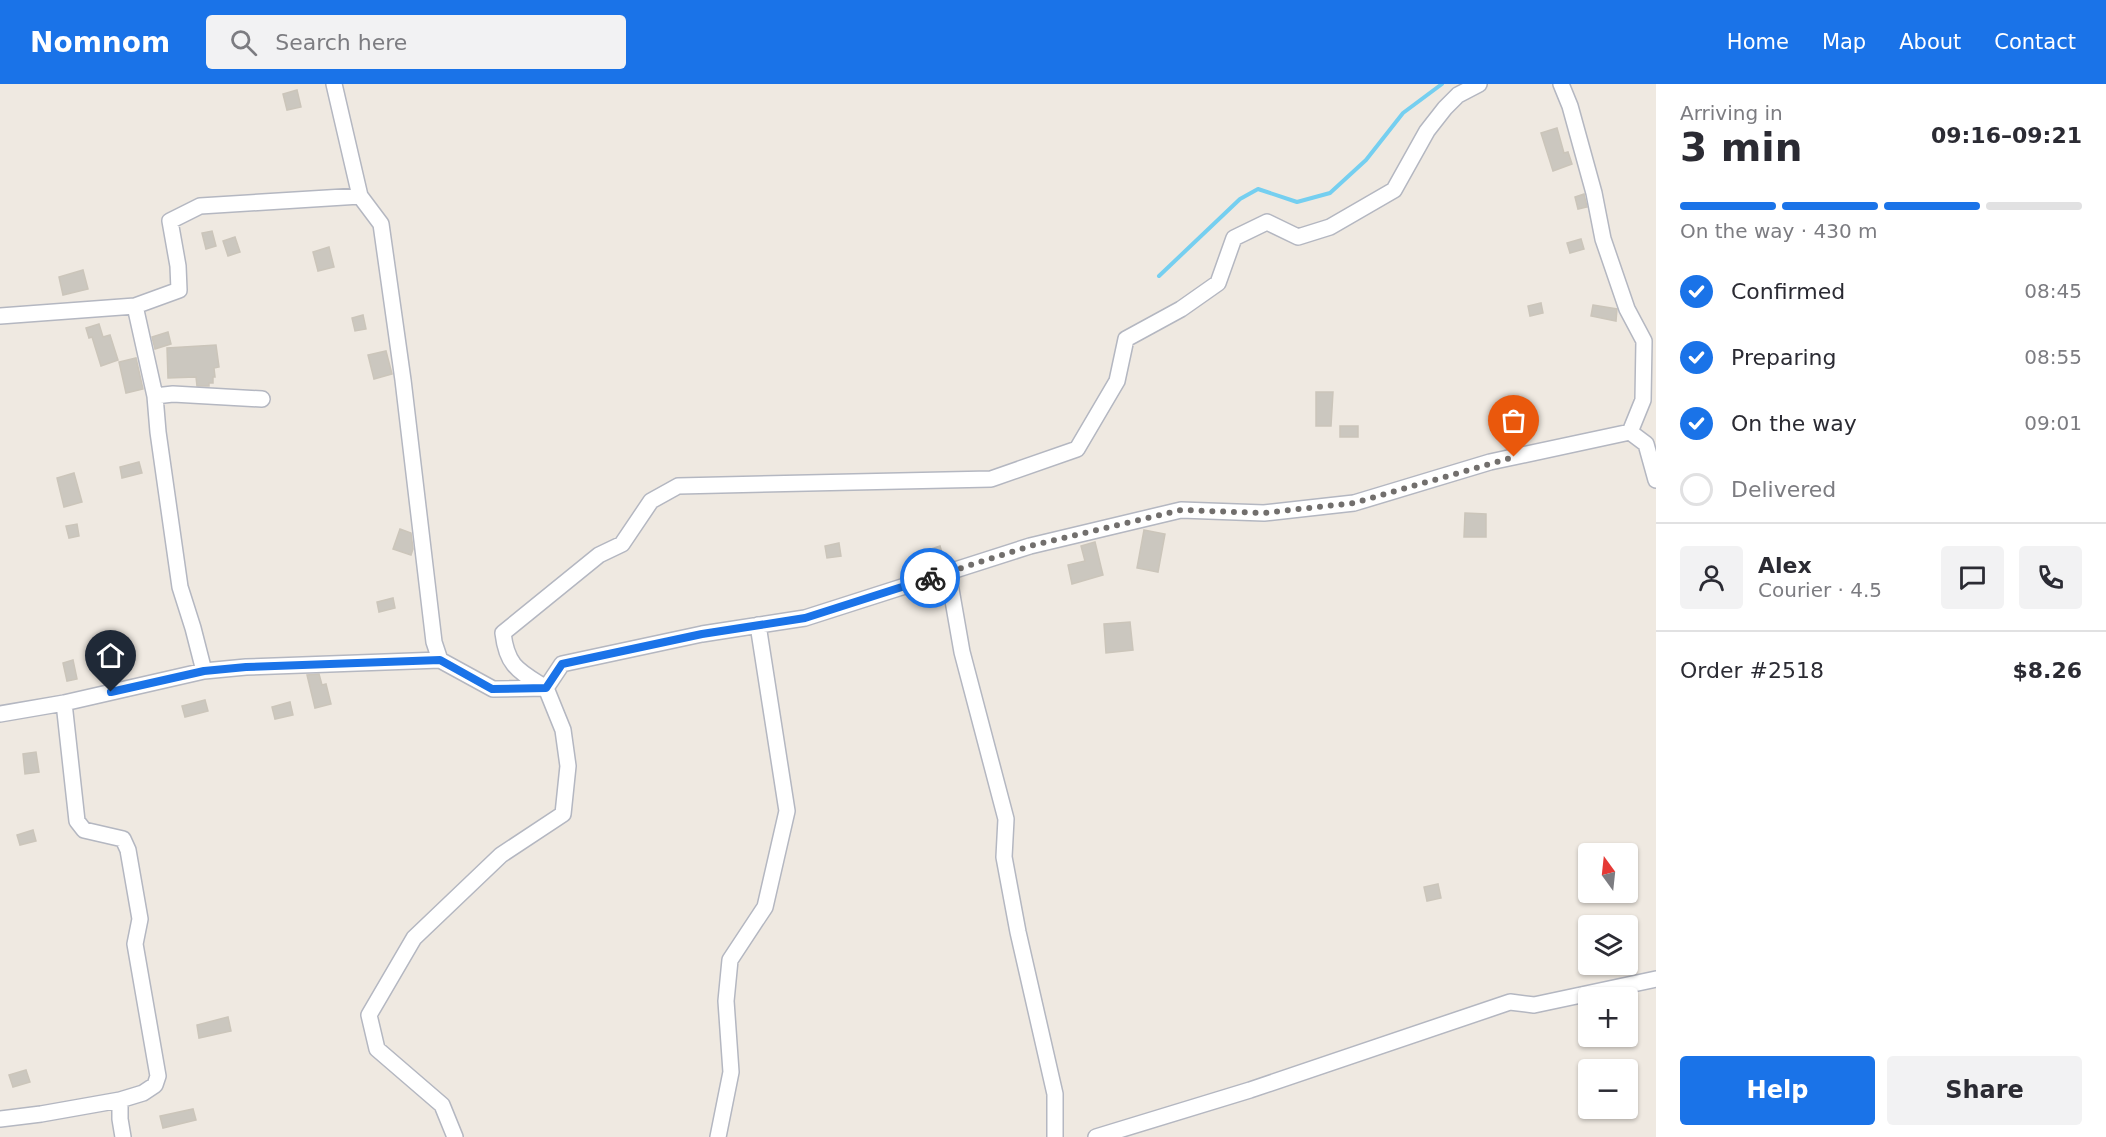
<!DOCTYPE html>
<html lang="en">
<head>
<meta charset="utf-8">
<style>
  body { margin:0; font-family:"DejaVu Sans",sans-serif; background:#f2f2f3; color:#2b2b33; height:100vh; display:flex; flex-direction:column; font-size:22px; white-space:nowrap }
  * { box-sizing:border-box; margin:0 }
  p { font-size:20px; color:#7c7c81 }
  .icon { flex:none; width:33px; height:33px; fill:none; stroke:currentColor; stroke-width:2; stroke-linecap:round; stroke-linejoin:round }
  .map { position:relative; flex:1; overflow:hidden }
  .panel { display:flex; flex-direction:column; background:#fff; width:450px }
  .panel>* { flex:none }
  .needle { width:39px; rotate:345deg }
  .buttons { position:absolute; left:1578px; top:759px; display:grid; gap:12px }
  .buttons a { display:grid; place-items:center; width:60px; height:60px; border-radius:6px; background:#fff; box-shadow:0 2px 4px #0004; font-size:30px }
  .pin { position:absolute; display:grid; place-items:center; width:51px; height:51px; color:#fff; margin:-62px -26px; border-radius:50% 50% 50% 0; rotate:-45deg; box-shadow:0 0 6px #0007 }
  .pin .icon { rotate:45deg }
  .courier { position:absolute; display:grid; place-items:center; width:60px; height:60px; margin:-30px; border:4px solid #1a73e8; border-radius:50%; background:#fff; color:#222; box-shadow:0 2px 8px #0007 }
  .summary em { font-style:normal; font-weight:800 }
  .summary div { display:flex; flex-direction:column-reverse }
  .summary { display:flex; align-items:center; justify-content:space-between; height:102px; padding:0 24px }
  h1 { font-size:39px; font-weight:800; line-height:45px }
  .bar { display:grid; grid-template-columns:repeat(4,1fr); gap:9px 6px; align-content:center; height:72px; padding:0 24px }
  .bar i { height:8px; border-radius:4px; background:#e1e1e2 }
  .bar .on { background:#1a73e8 }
  .bar p { grid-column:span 4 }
  .line { display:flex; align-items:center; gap:15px; padding:0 24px; border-top:2px solid #e1e1e2 }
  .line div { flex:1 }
  .round { display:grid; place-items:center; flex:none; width:63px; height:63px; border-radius:6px; background:#f2f2f3 }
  ol { padding:0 24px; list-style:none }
  li { display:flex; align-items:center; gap:18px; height:66px }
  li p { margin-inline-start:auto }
  li .icon { padding:6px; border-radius:50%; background:#1a73e8; color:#fff; stroke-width:4 }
  li:last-child { color:#7c7c81 }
  li i { width:33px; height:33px; border:3px solid #e1e1e2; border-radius:50% }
  .button { display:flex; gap:12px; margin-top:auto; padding:12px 24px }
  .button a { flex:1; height:69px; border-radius:6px; background:#1a73e8; color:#fff; font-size:24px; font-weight:800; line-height:69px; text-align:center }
  .button a+a { background:#f2f2f3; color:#2b2b33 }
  header { display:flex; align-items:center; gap:36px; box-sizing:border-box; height:84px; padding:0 30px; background:#1a73e8; color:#fff }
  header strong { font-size:28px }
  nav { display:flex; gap:33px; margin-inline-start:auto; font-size:21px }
  .search { width:420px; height:54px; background:#f2f2f3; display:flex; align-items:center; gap:15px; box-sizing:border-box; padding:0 21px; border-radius:6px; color:#7c7c81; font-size:22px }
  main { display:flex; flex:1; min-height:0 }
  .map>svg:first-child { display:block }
</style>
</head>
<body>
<header>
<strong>Nomnom</strong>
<div class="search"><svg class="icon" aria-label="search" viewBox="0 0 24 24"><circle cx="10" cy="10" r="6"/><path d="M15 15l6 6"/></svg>Search here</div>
<nav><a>Home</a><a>Map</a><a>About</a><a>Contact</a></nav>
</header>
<main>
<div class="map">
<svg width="1656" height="1053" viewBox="0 0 1656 1053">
  <rect width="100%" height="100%" fill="#efe9e1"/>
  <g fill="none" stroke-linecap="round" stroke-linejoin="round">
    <path stroke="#75cff0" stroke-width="4" d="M1159,192L1240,115L1258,105L1297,118L1330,109L1366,76L1403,29L1442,0"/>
  </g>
  <path fill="#cbc7bf" stroke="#cbc5ba" stroke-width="1.5" d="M297,6L301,23L287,26L283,10Z
    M1557,44L1564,69L1568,68L1572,80L1553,87L1541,49Z
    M1584,110L1587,123L1578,125L1575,113Z
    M212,147L216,162L206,165L202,149Z
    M235,153L240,168L228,172L223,157Z
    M1581,155L1584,165L1570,169L1567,159Z
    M329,163L334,183L318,187L313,168Z
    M83,186L88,205L63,211L59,193Z
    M1541,219L1543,229L1530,232L1528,222Z
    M1593,221L1617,225L1616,237L1591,232Z
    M363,231L366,245L355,247L352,234Z
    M99,240L103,253L110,251L118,276L101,282L92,253L89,254L86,244Z
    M168,248L171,260L155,265L152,253Z
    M216,261L219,283L214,284L215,293H213V299H209V302H197L196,293L168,294L167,264Z
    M386,267L392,290L374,295L368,271Z
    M136,274L143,305L126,309L119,278Z
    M1316,308H1333L1331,342H1316Z
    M1340,342H1358V353H1340Z
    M139,378L142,389L122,394L120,383Z
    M74,389L82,418L64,423L57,394Z
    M1465,429L1486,430V453H1464Z
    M77,440L79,452L69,454L66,442Z
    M400,445L411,449L413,465L411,471L393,465Z
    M1144,446L1165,450L1158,488L1137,484Z
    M1095,458L1103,491L1072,500L1068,481L1085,477L1081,462Z
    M839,459L841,472L827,474L825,462Z
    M940,462L945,479L930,484L925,467Z
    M393,514L395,524L379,528L377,518Z
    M1130,538L1133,566L1106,569L1104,540Z
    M108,565L112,583L101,586L97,568Z
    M73,576L77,595L67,597L63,579Z
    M319,590L322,601L326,600L331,620L315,624L307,591Z
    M205,616L208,627L185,633L182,622Z
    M290,618L293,631L275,635L272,623Z
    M36,668L39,688L25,690L23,670Z
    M33,746L36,757L20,761L17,751Z
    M1438,800L1441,814L1427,817L1424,803Z
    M228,933L231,947L199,954L197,941Z
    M26,986L30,998L13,1003L9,991Z
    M193,1025L196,1036L163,1044L160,1032Z"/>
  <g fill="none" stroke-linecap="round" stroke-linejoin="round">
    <defs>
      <path id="minor" d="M334,0L360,112L381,140L403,296L434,558L440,576
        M1479,0L1458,11L1445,24L1427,47L1394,106L1330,143L1298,153L1267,138L1234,154L1218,199L1181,225L1126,255L1117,297L1077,365L991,395L678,402L651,417L622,460L599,471L503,549C507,583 519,587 546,604L562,580L702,550L805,534L1030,462L1181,426L1264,429L1354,419L1490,378L1630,348L1646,360L1656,396
        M1561,0L1570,22L1594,109L1603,155L1627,225L1644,257L1643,316L1630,348
        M135,222L155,312L158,348L180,503L193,544L204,587
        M0,232L135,222L179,206L178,182L170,137L200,122L360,112
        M155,312L173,310L262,315
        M948,488L962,568L1006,735L1004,773L1018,848L1055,1010V1053
        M0,630L64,619L204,587L246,583L440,576L493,605L546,604L563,646L568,682L563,730L501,771L414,854L369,931L377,965L442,1021L455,1053
        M120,1016V1035L123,1053
        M0,1035L41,1030L120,1016L143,1009L155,1001L158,992L135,860L140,835L128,766L123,755L84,746L77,737L64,619
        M718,1053L731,988L726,917L730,876L765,823L787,727L758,541
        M1096,1053L1250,1006L1510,918L1534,921L1656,895"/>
    </defs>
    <use href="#minor" stroke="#b4b7c1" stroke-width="18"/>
    <use href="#minor" stroke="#fff" stroke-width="15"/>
  </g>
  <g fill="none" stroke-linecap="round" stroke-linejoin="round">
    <path stroke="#726f6d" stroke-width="6" stroke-dasharray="0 10.8" d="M930,494L1030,462L1181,426L1263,429L1354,419L1514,373"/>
    <path stroke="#1a73e8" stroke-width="8" d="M111,608L204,587L246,583L440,576L492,605L546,604L562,580L702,550L805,534L930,494"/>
  </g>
</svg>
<div class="buttons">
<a><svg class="needle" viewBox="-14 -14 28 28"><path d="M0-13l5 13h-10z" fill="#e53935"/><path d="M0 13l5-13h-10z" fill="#7c7c81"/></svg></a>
<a><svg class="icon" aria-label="layers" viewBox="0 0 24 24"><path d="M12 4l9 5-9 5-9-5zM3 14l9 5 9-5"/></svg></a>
<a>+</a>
<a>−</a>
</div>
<div class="pin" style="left:1514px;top:373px;background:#ea580c"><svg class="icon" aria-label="bag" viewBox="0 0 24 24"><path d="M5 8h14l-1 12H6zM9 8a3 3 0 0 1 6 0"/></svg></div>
<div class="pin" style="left:111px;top:608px;background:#1f2937"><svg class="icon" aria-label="home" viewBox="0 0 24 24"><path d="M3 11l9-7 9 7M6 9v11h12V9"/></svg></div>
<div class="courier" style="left:930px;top:494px"><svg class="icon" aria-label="bike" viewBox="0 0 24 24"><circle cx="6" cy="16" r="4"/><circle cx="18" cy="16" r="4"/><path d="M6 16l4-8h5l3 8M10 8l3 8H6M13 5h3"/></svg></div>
</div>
<section class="panel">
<div class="summary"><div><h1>3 min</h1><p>Arriving in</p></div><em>09:16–09:21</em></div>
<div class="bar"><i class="on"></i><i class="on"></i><i class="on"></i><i></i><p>On the way · 430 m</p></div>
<ol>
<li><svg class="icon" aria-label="check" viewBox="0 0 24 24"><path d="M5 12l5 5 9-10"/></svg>Confirmed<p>08:45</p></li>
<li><svg class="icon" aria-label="check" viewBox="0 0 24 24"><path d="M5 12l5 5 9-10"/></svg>Preparing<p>08:55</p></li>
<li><svg class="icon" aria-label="check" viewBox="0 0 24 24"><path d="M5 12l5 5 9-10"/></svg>On the way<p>09:01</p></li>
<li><i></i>Delivered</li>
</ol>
<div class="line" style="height:108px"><a class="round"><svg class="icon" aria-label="person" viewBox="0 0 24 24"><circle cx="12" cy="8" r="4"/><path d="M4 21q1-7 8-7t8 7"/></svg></a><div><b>Alex</b><p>Courier · 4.5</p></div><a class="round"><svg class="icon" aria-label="chat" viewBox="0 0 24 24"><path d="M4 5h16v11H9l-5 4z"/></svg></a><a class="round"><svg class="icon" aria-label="phone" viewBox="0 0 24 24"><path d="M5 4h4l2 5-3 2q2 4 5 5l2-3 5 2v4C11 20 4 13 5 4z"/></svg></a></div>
<div class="line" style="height:78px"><div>Order #2518</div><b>$8.26</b></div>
<div class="button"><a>Help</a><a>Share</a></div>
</section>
</main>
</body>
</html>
